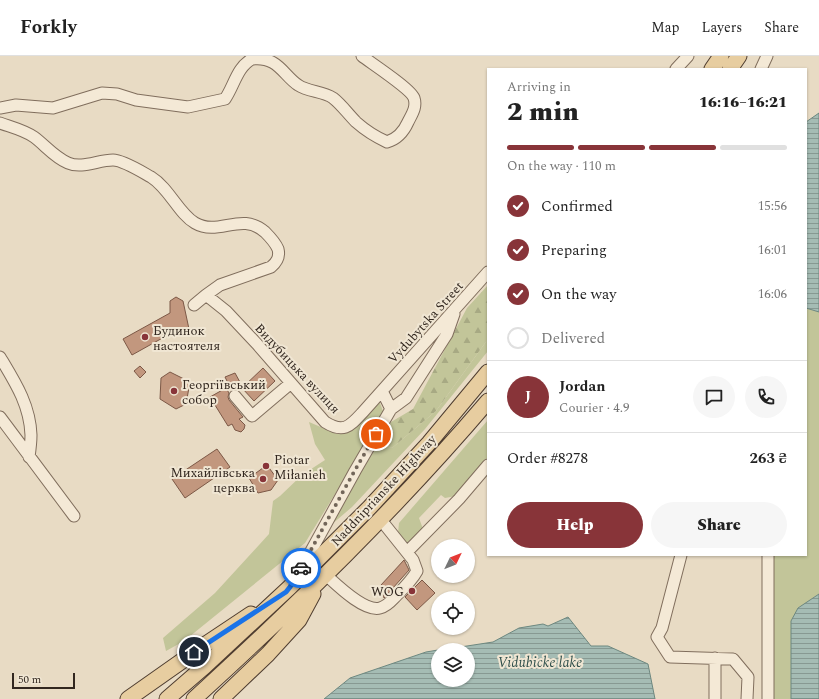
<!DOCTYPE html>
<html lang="en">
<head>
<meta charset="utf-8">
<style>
  body { margin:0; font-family:Spectral,serif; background:#f6f6f6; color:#222; height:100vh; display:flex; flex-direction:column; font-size:15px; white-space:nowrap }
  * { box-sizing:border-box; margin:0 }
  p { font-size:13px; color:#767676 }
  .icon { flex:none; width:22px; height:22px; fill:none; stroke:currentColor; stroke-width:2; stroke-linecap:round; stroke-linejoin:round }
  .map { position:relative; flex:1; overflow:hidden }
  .panel { position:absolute; left:487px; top:12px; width:320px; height:488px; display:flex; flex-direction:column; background:#fff; border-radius:0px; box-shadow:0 1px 3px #0004 }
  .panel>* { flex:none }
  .needle { width:26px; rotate:47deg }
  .tools { position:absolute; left:431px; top:483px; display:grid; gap:8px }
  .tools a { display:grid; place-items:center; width:44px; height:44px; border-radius:50%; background:#fff; box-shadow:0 1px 3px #0004; font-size:20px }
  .scale { position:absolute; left:12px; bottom:10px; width:63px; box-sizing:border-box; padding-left:4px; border:2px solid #32271f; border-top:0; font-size:11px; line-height:14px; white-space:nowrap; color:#32271f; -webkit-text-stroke:3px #f0e6d3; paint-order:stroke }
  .pin { position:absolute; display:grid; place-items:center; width:34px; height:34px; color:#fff; margin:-17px; border:2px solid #fff; border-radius:50%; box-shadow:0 1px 4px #0007 }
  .courier { position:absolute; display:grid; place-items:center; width:40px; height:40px; margin:-20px; border:3px solid #1a73e8; border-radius:50%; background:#fff; color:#222; box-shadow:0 1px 5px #0007 }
  .overview em { font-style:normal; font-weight:800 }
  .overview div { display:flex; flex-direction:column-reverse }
  .overview { display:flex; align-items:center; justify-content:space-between; height:68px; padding:0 20px }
  h1 { font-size:26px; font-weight:800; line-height:30px }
  .bar { display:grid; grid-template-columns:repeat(4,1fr); gap:6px 4px; align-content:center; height:48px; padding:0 20px }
  .bar i { height:5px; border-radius:3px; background:#e0e0e0 }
  .bar .active { background:#883439 }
  .bar p { grid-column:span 4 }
  .line { display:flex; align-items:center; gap:10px; padding:0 20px; border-top:1px solid #e0e0e0 }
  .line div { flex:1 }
  .round { display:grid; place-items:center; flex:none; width:42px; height:42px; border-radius:21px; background:#f6f6f6 }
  ol { padding:0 20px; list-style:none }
  li { display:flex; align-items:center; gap:12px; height:44px }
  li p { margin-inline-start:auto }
  li .icon { padding:4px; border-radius:50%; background:#883439; color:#fff; stroke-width:4 }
  li:last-child { color:#767676 }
  li i { width:22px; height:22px; border:2px solid #e0e0e0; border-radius:50% }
  .primary-button { display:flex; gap:8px; margin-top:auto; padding:8px 20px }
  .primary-button a { flex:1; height:46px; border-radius:24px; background:#883439; color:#fff; font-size:16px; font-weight:800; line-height:46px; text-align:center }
  .primary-button a+a { background:#f6f6f6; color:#222 }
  header { display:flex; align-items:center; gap:24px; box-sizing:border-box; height:56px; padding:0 20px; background:#fff; border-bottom:1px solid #e0e0e0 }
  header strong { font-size:19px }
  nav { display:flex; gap:22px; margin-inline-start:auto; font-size:14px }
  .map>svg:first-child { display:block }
</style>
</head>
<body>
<header>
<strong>Forkly</strong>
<nav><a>Map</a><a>Layers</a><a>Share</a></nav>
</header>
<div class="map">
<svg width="819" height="643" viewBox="0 0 819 643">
  <defs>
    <pattern id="forest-firs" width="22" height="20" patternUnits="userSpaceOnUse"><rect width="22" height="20" fill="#c2c599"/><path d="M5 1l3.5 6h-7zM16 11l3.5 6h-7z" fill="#a7a983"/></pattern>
    <pattern id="water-rules" width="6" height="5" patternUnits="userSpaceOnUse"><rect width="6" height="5" fill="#a5bcb4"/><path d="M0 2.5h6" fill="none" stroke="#879992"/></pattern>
  </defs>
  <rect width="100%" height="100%" fill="#e8dbc4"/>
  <path fill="#c2c599" d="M806,252L819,256V538L813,542L791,565V643H768V499H806Z
    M488,283V295L425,373L352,451L331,469L357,422L379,387L392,392L436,355Z
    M380,347L384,358L305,487L184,585L166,595L163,582L215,537L269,478L273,445L280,440L302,419L325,404L315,388L309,366L337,378L353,373L374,348Z
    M488,364V401L456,440L445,442L441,439L419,462L423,473L407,488L398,477L399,467Z"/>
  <path fill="url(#forest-firs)" d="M488,229V283L436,355L392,392L379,387L391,366L413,353L467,252Z"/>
  <path fill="url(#water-rules)" stroke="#6d8880" d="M819,57V256L806,252V66Z
    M819,538V643H791V565L798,552Z
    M568,561L591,590H608L648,608L655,643H324L350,622L426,596L438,594V624H468V594H441L493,586L519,572L543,568L548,570Z"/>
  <path fill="#c2977e" stroke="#7c5846" d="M176,241L183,245L189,273L176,277L175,275L132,299L123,283L170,257V245Z
    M140,310L146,316L140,322L134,315Z
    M263,312L275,325L254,345L242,332Z
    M170,316L190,326L186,348L176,353L160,343L161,322Z
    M235,317L241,328L231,333L225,321Z
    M226,332L229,337L228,341L229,344L243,361L239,363L245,369L244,373L241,376L235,374L232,368L228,370L210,341Z
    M217,393L230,411L185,442L172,423Z
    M267,409L278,424L271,434L258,437L249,422Z
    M404,504L409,514L384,542L381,529Z
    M422,524L435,537L417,554L405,541Z"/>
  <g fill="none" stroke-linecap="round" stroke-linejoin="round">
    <defs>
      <path id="minor" d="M676,13L688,0
        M761,13L767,0
        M0,52L16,49L53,52L102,37L117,38L136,44L188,51L225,43C234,30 237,11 252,3C278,0 283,19 298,29C308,36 323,35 333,42C341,48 348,58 356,66C365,74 376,81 387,86C397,83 404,75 408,66C412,58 417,51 414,42C411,33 371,7 362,0
        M0,67C11,71 24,74 34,81C45,89 54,101 68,107C82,113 98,104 113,104C123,104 142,116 151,121C169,132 179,158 195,167C219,181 241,155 265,176C270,181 275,186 278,193C280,201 277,206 271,211L220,229L206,239
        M194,249L206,239L226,255L257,288L325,366C344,378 350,370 363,356L488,216
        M0,301C15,326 30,349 31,379C31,387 30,394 29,401
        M235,340L252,360L291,327
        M391,353L406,342L447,278L454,258
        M0,361L74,460
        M407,496L459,443L488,409
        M681,499L662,572L657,581L670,601L733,603L748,621L747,643
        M299,517L355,415L391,353L382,335
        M326,519C337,529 364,556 380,552C388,550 392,544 397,539C405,531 412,524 417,515L413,504L381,464
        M715,602V643
        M768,643V499"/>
      <path id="major" d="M712,13L721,0
        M730,13L739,0
        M128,643L206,588L251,558
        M167,643L205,610L290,531L369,452L429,387L488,316
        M194,643C297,549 397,452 488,345
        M221,643L268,598L299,564L313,538"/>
    </defs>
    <use href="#minor" stroke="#806e5d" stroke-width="13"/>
    <use href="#major" stroke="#4f3d30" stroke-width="17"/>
    <use href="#minor" stroke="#f4e9d6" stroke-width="11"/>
    <use href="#major" stroke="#e7cda0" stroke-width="15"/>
  </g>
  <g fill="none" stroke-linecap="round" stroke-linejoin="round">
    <path stroke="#726659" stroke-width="4" stroke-dasharray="0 7.2" d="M301,512L355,414L376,378"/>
    <path stroke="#1a73e8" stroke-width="5" d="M194,596L286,536L290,531L301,512"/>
  </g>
  <g fill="#883439" stroke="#f0e6d3" stroke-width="1.5">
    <circle cx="145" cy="281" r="4"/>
    <circle cx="174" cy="335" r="4"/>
    <circle cx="266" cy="410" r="4"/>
    <circle cx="263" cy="423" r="4"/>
    <circle cx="412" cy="535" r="4"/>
  </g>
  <g text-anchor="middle" stroke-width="4" stroke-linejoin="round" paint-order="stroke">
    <g font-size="13" fill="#32271f" stroke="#f0e6d3">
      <text transform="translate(425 266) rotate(-48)" y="5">Vydubytska Street</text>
      <text transform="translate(298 312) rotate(47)" y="5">Видубицька вулиця</text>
      <text transform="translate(383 434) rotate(-47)" y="5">Naddniprianske Highway</text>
    </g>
    <g font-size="13" fill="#32271f" stroke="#f0e6d3" text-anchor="start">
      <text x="153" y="279">Будинок<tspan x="153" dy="15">настоятеля</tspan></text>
      <text x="182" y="333">Георгіївський<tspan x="182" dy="15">собор</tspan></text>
      <text x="274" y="408">Piotar<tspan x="274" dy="15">Miłanieh</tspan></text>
      <text x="255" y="421" text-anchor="end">Михайлівська<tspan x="255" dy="15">церква</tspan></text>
      <text x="404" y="540" text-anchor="end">WOG</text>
    </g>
    <g font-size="14" font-style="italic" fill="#30504c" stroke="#f0e6d3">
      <text x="540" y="611">Vidubicke lake</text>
    </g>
  </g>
</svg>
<div class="tools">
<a><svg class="needle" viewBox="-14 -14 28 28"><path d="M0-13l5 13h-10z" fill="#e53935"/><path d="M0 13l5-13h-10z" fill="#767676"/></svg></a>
<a><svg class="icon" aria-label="locate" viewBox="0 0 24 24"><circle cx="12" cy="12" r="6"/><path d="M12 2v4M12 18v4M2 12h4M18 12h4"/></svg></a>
<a><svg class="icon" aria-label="layers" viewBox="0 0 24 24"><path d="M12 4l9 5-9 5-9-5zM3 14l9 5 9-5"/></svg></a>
</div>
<div class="scale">50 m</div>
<div class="pin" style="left:376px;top:378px;background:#ea580c"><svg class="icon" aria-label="bag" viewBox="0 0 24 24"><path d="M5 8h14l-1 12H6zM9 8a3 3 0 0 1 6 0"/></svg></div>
<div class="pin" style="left:194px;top:596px;background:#1f2937"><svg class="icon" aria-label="home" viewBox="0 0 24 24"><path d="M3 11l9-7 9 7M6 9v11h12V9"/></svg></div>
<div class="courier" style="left:301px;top:512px"><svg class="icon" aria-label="car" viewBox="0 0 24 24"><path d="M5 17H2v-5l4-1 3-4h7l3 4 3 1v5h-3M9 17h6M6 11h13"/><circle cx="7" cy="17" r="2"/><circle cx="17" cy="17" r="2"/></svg></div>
<section class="panel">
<div class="overview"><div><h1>2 min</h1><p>Arriving in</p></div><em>16:16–16:21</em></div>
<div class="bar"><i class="active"></i><i class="active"></i><i class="active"></i><i></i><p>On the way · 110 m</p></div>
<ol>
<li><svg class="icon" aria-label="check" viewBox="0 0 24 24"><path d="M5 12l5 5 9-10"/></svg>Confirmed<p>15:56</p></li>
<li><svg class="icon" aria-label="check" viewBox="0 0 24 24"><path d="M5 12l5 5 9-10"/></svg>Preparing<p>16:01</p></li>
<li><svg class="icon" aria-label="check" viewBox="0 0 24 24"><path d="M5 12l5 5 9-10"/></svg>On the way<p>16:06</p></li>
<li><i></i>Delivered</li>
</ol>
<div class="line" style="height:72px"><b class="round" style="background:#883439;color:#fff">J</b><div><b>Jordan</b><p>Courier · 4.9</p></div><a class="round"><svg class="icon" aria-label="chat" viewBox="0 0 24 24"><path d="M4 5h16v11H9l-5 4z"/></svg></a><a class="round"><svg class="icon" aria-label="phone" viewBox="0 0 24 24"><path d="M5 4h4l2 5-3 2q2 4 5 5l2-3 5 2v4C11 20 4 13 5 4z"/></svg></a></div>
<div class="line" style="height:52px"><div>Order #8278</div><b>263 ₴</b></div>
<div class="primary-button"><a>Help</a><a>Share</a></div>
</section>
</div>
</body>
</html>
